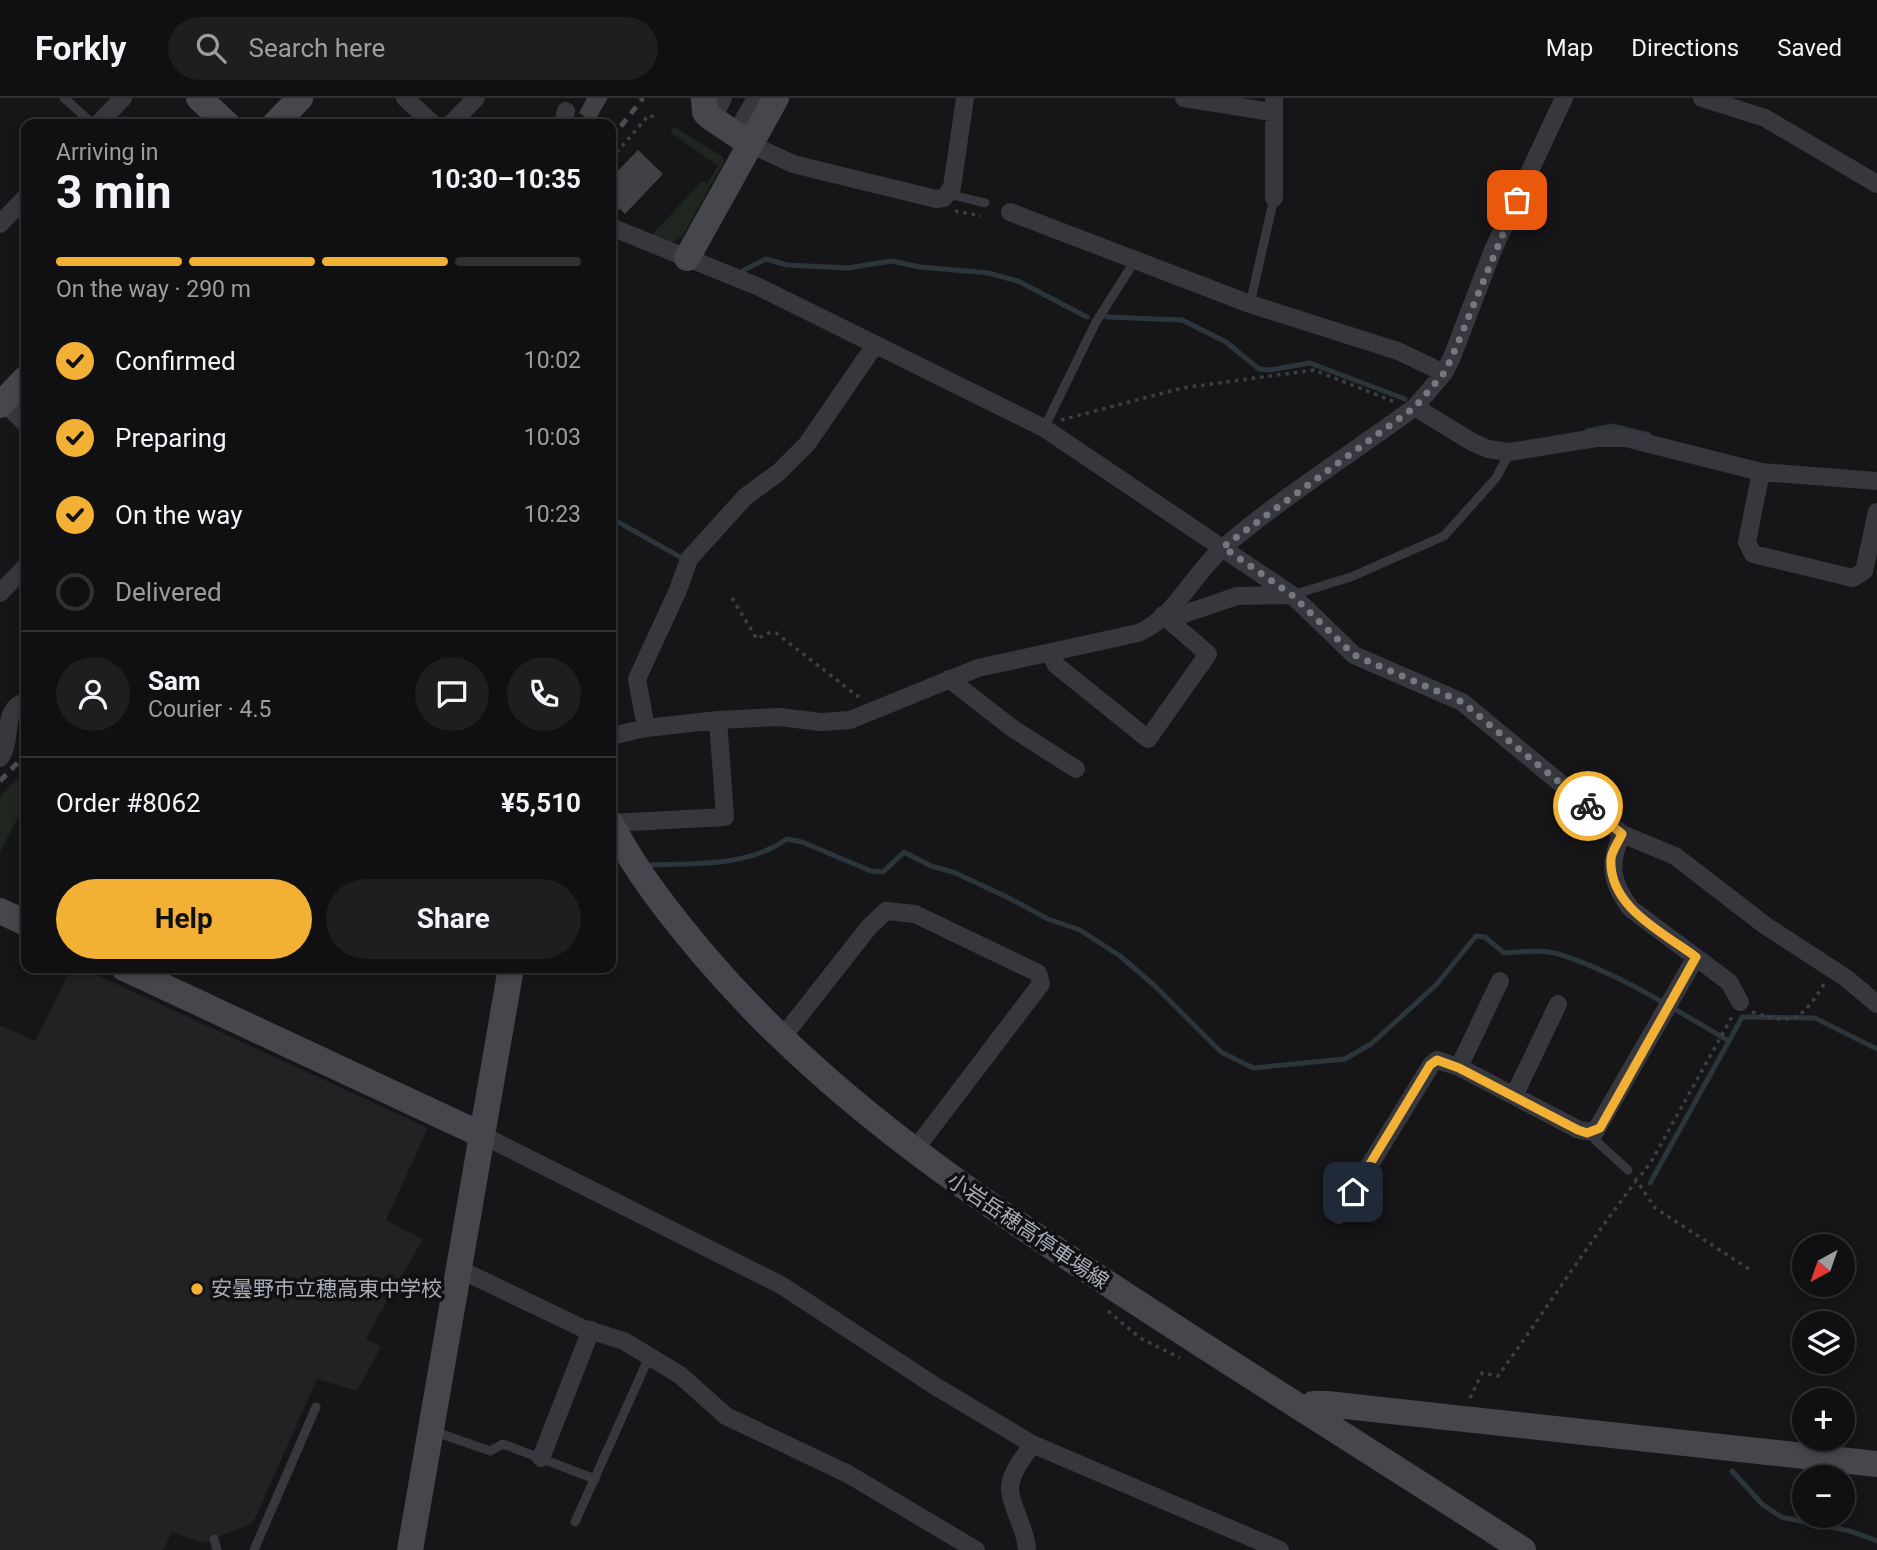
<!DOCTYPE html>
<html lang="en">
<head>
<meta charset="utf-8">
<style>
  body { margin:0; font-family:Roboto,"Noto Sans JP",sans-serif; background:#1e1e20; color:#f1f3f6; height:100vh; display:flex; flex-direction:column; font-size:26px; white-space:nowrap }
  * { box-sizing:border-box; margin:0 }
  p { font-size:23px; color:#9c9d9f }
  .icon { flex:none; width:38px; height:38px; fill:none; stroke:currentColor; stroke-width:2; stroke-linecap:round; stroke-linejoin:round }
  .map { position:relative; flex:1; overflow:hidden }
  .sheet { position:absolute; left:21px; top:21px; width:595px; height:854px; display:flex; flex-direction:column; background:#101012; border-radius:14px; box-shadow:0 4px 10px #0003,0 0 0 2px #303032 }
  .sheet>* { flex:none }
  .needle { width:46px; rotate:220deg }
  .tools { position:absolute; left:1792px; top:1136px; display:grid; gap:14px }
  .tools a { display:grid; place-items:center; width:63px; height:63px; border-radius:50%; background:#101012; box-shadow:0 4px 10px #0003,0 0 0 2px #303032; font-size:35px }
  .pin { position:absolute; display:grid; place-items:center; width:60px; height:60px; color:#fff; margin:-30px; border-radius:14px; box-shadow:0 4px 10px #0006 }
  .courier { position:absolute; display:grid; place-items:center; width:70px; height:70px; margin:-35px; border:5px solid #f2b134; border-radius:50%; background:#fff; color:#222; box-shadow:0 2px 9px #0007 }
  .summary em { font-style:normal; font-weight:700 }
  .summary div { display:flex; flex-direction:column-reverse }
  .summary { display:flex; align-items:center; justify-content:space-between; height:119px; padding:0 35px }
  h1 { font-size:46px; font-weight:700; line-height:52px }
  .bar { display:grid; grid-template-columns:repeat(4,1fr); gap:10px 7px; align-content:center; height:84px; padding:0 35px }
  .bar i { height:9px; border-radius:5px; background:#303032 }
  .bar .active { background:#f2b134 }
  .bar p { grid-column:span 4 }
  .line { display:flex; align-items:center; gap:18px; padding:0 35px; border-top:2px solid #303032 }
  .line div { flex:1 }
  .round { display:grid; place-items:center; flex:none; width:74px; height:74px; border-radius:37px; background:#1e1e20 }
  ol { padding:0 35px; list-style:none }
  li { display:flex; align-items:center; gap:21px; height:77px }
  li p { margin-inline-start:auto }
  li .icon { padding:7px; border-radius:50%; background:#f2b134; color:#111; stroke-width:4 }
  li:last-child { color:#9c9d9f }
  li i { width:38px; height:38px; border:4px solid #303032; border-radius:50% }
  .action { display:flex; gap:14px; margin-top:auto; padding:14px 35px }
  .action a { flex:1; height:80px; border-radius:42px; background:#f2b134; color:#111; font-size:28px; font-weight:700; line-height:80px; text-align:center }
  .action a+a { background:#1e1e20; color:#f1f3f6 }
  header { display:flex; align-items:center; gap:42px; box-sizing:border-box; height:98px; padding:0 35px; background:#101012; border-bottom:2px solid #303032 }
  header strong { font-size:33px }
  nav { display:flex; gap:38px; margin-inline-start:auto; font-size:24px }
  .search { width:490px; height:63px; background:#1e1e20; display:flex; align-items:center; gap:18px; box-sizing:border-box; padding:0 24px; border-radius:38px; color:#9c9d9f; font-size:26px }
  .map>svg:first-child { display:block }
</style>
</head>
<body>
<header>
<strong>Forkly</strong>
<div class="search"><svg class="icon" aria-label="search" viewBox="0 0 24 24"><circle cx="10" cy="10" r="6"/><path d="M15 15l6 6"/></svg>Search here</div>
<nav><a>Map</a><a>Directions</a><a>Saved</a></nav>
</header>
<div class="map">
<svg width="1877" height="1452" viewBox="0 0 1877 1452">
  <rect width="100%" height="100%" fill="#161618"/>
  <path fill="#222225" d="M71,870H82L428,1030L386,1122L423,1141L366,1240L381,1249L357,1293L317,1281L253,1425L203,1445L172,1434L163,1452H0V927L35,943Z"/>
  <path fill="#1e261f" d="M674,29L722,58L724,64L682,139L672,144L652,137L702,83L707,86L718,68L670,34Z
    M26,672V713L18,719L0,754V699Z"/>
  <g fill="none" stroke-linecap="round" stroke-linejoin="round">
    <path stroke="#2c353c" stroke-width="5" d="M744,172L766,161L787,167L848,170L892,163L920,169L988,175L1018,183L1087,219
      M1107,219L1182,222L1226,244L1259,271L1270,272L1310,265L1405,301
      M1587,333L1612,328L1649,337
      M611,420L680,459
      M650,767C697,765 747,769 787,741L802,744L871,773L883,774L904,754L931,768L953,774L1009,800L1048,821L1080,832L1120,858L1154,887L1221,954L1253,970L1345,961L1371,946L1436,887L1476,838L1485,839L1504,855C1522,854 1541,851 1559,856C1619,875 1675,912 1729,943L1742,919L1815,920L1877,951
      M1650,1085L1729,943
      M1732,1373L1762,1406L1781,1419L1850,1433L1877,1443"/>
  </g>
  <path fill="#404145" d="M587,0H608L594,24L579,15Z
    M638,52L663,76L625,116L620,111L611,118V80Z"/>
  <g fill="none" stroke-linecap="round" stroke-linejoin="round">
    <path stroke="#3d3f44" stroke-width="3.5" stroke-dasharray="3.5 5" stroke-linecap="butt" d="M611,61L649,17L654,19
      M955,113L981,118
      M1061,322L1182,290L1314,272L1395,304
      M732,500L757,541L768,535H776L860,600
      M1752,914C1793,928 1802,922 1824,886
      M1641,1077L1651,1064L1733,917
      M1635,1080L1655,1110L1749,1171
      M1108,1213L1140,1240L1180,1260
      M1470,1300L1482,1275L1498,1278C1545,1213 1588,1146 1636,1083"/>
    <path stroke="#37383d" stroke-width="9" d="M64,0L93,26
      M948,96L985,105
      M1250,206L1274,100
      M1044,330L1096,224L1134,164
      M1292,497L1351,479L1444,438L1496,380L1510,354
      M1595,1034V1042L1628,1072
      M433,1333L490,1353L503,1346L595,1381
      M575,1424L650,1257
      M214,1441L217,1452
      M254,1452L316,1309"/>
    <path stroke="#37383d" stroke-width="18" d="M405,0L433,26
      M715,0L718,10L723,0
      M756,0L741,26L753,24L761,9
      M1184,0L1272,14
      M1274,0V100
      M1702,0L1765,20L1877,86
      M98,26L123,0
      M451,26L476,0
      M563,26L566,13
      M750,46L793,66L936,101L944,100L952,89L965,0
      M1010,114L1250,206L1398,253L1444,275
      M0,126L26,99
      M611,129L759,189L1044,330L1292,497L1354,557L1462,604L1622,736L1675,758L1766,828L1846,880L1877,906
      M3,304L26,326
      M1415,309L1444,275L1452,259L1493,152L1564,0
      M1761,374L1747,444L1753,456L1853,480L1864,473L1877,414
      M0,495L26,468
      M1163,517H1181L1237,498L1292,497
      M1050,556L1056,567L1148,641L1208,556L1163,517
      M949,581L1012,630L1076,671
      M646,630L637,581L678,492L689,461L745,399L779,374L807,346L875,247
      M611,638L646,630L718,622L779,619L821,624L850,622L978,570L1138,535C1175,520 1194,474 1224,449C1284,398 1352,355 1415,309L1472,344L1488,351L1510,354L1596,340H1626L1761,374L1877,383
      M0,660C14,641 0,610 26,604
      M611,725L725,719L718,622
      M1622,736C1608,766 1611,785 1631,811L1729,884L1740,904
      M781,941L869,829L886,813L915,816L1038,875L1041,886L913,1054
      M1459,969L1500,883
      M1514,998L1558,906
      M482,1037L781,1187L935,1288L1032,1346L1280,1452
      M1339,1117L1431,967L1437,962L1459,969L1579,1032L1595,1034L1696,859
      M459,1171L582,1230L624,1243L680,1277L726,1318L848,1376L976,1452
      M541,1360L591,1232
      M1027,1452C1026,1430 1012,1412 1010,1392C1009,1376 1025,1358 1032,1346"/>
    <path stroke="#45474d" stroke-width="26" d="M199,0L227,26
      M704,0L705,14L710,19L750,46
      M275,26L300,0
      M687,160L776,0
      M0,307L26,280
      M611,726C637,775 668,814 703,856C820,994 960,1089 1110,1187C1247,1277 1386,1363 1523,1452
      M0,813L26,825
      M124,870L482,1037
      M1305,1313L1313,1306H1327L1877,1366
      M410,1452L511,870"/>
    <path stroke="#4a4c52" stroke-width="5" stroke-dasharray="9 7" stroke-linecap="butt" d="M611,41L643,0
      M0,683L26,656"/>
  </g>
  <g fill="none" stroke-linecap="round" stroke-linejoin="round">
    <path stroke="#757880" stroke-width="7" stroke-dasharray="0 12.6" d="M1517,102L1452,259L1444,275L1415,309L1223,449L1292,497L1354,557L1462,604L1588,708"/>
    <path stroke="#f2b134" stroke-width="9" d="M1353,1094L1430,967L1437,962L1459,970L1578,1032L1587,1035L1600,1030L1696,859C1664,835 1608,809 1611,761C1611,754 1619,743 1622,736L1588,708"/>
  </g>
  <circle fill="#f2b134" stroke="#111113" stroke-width="2.5" cx="197" cy="1191" r="7"/>
  <g text-anchor="middle" stroke-width="7" stroke-linejoin="round" paint-order="stroke">
    <g font-size="21" fill="#a8adb8" stroke="#111113">
      <text transform="translate(1028 1133) rotate(34)" y="7">小岩岳穂高停車場線</text>
    </g>
    <g font-size="21" fill="#a8adb8" stroke="#111113" text-anchor="start">
      <text x="211" y="1198">安曇野市立穂高東中学校</text>
    </g>
  </g>
</svg>
<div class="tools">
<a><svg class="needle" viewBox="-14 -14 28 28"><path d="M0-13l5 13h-10z" fill="#e53935"/><path d="M0 13l5-13h-10z" fill="#9c9d9f"/></svg></a>
<a><svg class="icon" aria-label="layers" viewBox="0 0 24 24"><path d="M12 4l9 5-9 5-9-5zM3 14l9 5 9-5"/></svg></a>
<a>+</a>
<a>−</a>
</div>
<div class="pin" style="left:1517px;top:102px;background:#ea580c"><svg class="icon" aria-label="bag" viewBox="0 0 24 24"><path d="M5 8h14l-1 12H6zM9 8a3 3 0 0 1 6 0"/></svg></div>
<div class="pin" style="left:1353px;top:1094px;background:#1f2937"><svg class="icon" aria-label="home" viewBox="0 0 24 24"><path d="M3 11l9-7 9 7M6 9v11h12V9"/></svg></div>
<div class="courier" style="left:1588px;top:708px"><svg class="icon" aria-label="bike" viewBox="0 0 24 24"><circle cx="6" cy="16" r="4"/><circle cx="18" cy="16" r="4"/><path d="M6 16l4-8h5l3 8M10 8l3 8H6M13 5h3"/></svg></div>
<section class="sheet">
<div class="summary"><div><h1>3 min</h1><p>Arriving in</p></div><em>10:30–10:35</em></div>
<div class="bar"><i class="active"></i><i class="active"></i><i class="active"></i><i></i><p>On the way · 290 m</p></div>
<ol>
<li><svg class="icon" aria-label="check" viewBox="0 0 24 24"><path d="M5 12l5 5 9-10"/></svg>Confirmed<p>10:02</p></li>
<li><svg class="icon" aria-label="check" viewBox="0 0 24 24"><path d="M5 12l5 5 9-10"/></svg>Preparing<p>10:03</p></li>
<li><svg class="icon" aria-label="check" viewBox="0 0 24 24"><path d="M5 12l5 5 9-10"/></svg>On the way<p>10:23</p></li>
<li><i></i>Delivered</li>
</ol>
<div class="line" style="height:126px"><a class="round"><svg class="icon" aria-label="person" viewBox="0 0 24 24"><circle cx="12" cy="8" r="4"/><path d="M4 21q1-7 8-7t8 7"/></svg></a><div><b>Sam</b><p>Courier · 4.5</p></div><a class="round"><svg class="icon" aria-label="chat" viewBox="0 0 24 24"><path d="M4 5h16v11H9l-5 4z"/></svg></a><a class="round"><svg class="icon" aria-label="phone" viewBox="0 0 24 24"><path d="M5 4h4l2 5-3 2q2 4 5 5l2-3 5 2v4C11 20 4 13 5 4z"/></svg></a></div>
<div class="line" style="height:91px"><div>Order #8062</div><b>¥5,510</b></div>
<div class="action"><a>Help</a><a>Share</a></div>
</section>
</div>
</body>
</html>
